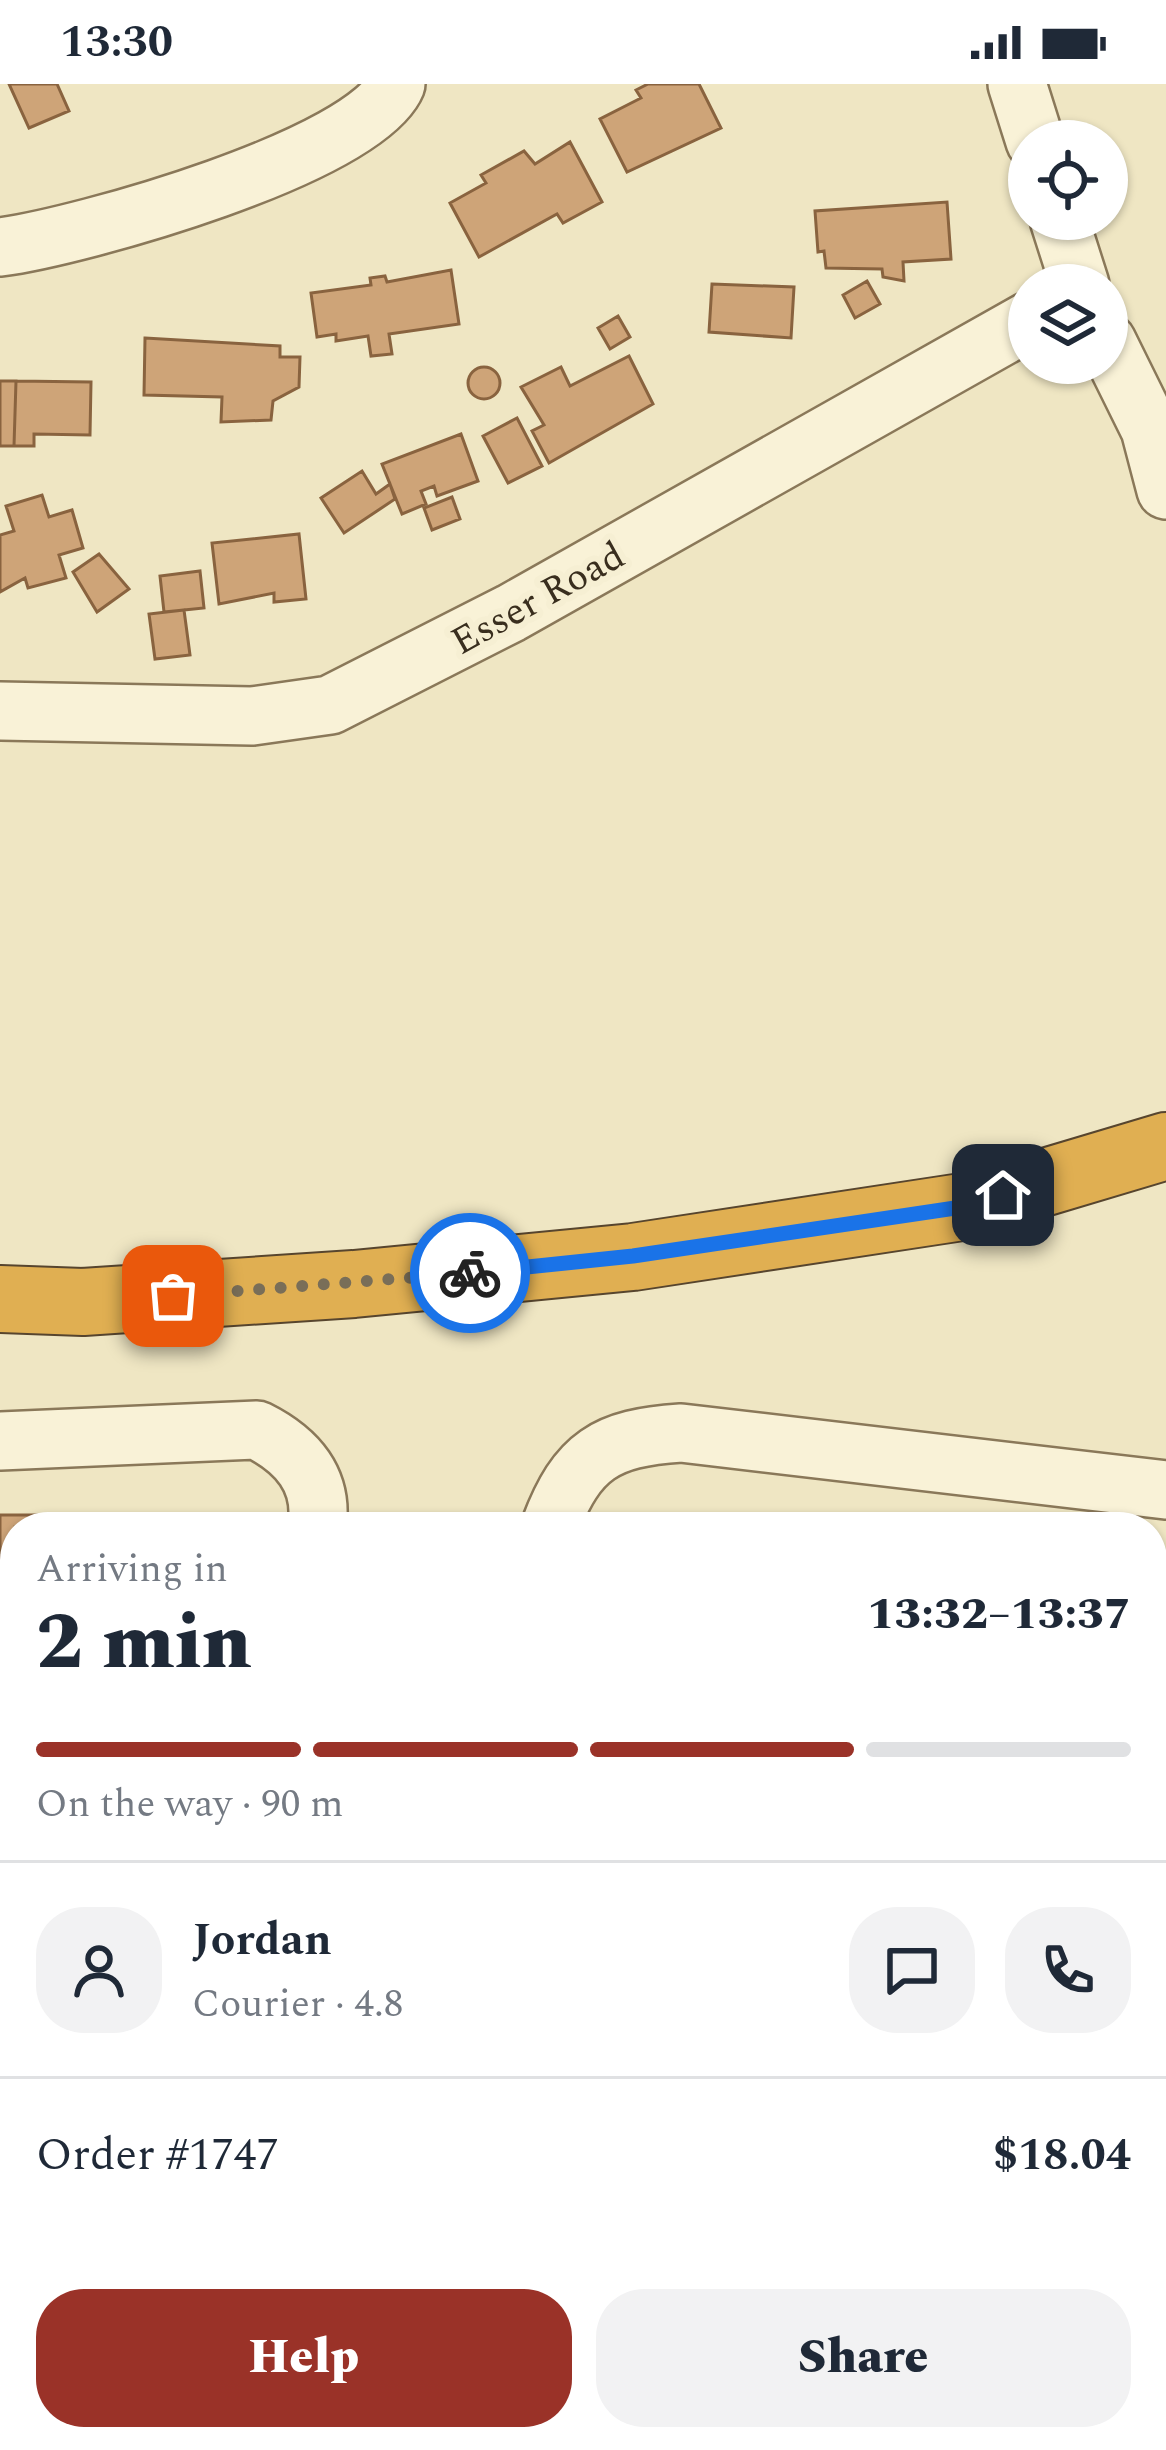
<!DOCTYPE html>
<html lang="en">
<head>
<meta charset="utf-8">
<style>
  body { margin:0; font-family:Spectral,serif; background:#f2f2f3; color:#1f2937; height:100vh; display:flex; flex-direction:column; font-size:45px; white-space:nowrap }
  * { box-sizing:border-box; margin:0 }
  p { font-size:39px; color:#747a83 }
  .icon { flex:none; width:66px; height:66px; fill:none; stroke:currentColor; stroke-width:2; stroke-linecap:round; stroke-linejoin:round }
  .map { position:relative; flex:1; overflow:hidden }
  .drawer { position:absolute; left:0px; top:1428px; width:1167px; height:939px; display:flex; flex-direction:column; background:#fff; border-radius:48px 48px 0 0; box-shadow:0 3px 9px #0004 }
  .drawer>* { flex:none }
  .fabs { position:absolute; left:1008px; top:36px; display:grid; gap:24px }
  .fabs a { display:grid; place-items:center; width:120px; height:120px; border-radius:50%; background:#fff; box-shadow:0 3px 9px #0004; font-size:60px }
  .pin { position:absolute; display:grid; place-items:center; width:102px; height:102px; color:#fff; margin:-51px; border-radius:24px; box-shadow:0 6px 18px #0006 }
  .courier { position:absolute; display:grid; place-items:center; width:120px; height:120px; margin:-60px; border:9px solid #1a73e8; border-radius:50%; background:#fff; color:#222; box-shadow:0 3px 15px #0007 }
  .summary em { font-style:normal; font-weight:800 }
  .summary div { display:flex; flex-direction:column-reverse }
  .summary { display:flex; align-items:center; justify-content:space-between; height:204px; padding:0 36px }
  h1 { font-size:78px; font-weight:800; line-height:90px }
  .bar { display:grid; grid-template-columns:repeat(4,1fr); gap:18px 12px; align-content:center; height:144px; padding:0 36px }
  .bar i { height:15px; border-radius:9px; background:#e0e1e3 }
  .bar .current { background:#9a3228 }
  .bar p { grid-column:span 4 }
  .line { display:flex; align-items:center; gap:30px; padding:0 36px; border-top:3px solid #e0e1e3 }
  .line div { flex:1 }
  .round { display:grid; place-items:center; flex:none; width:126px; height:126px; border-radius:48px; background:#f2f2f3 }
  .primary-button { display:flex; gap:24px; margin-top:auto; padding:24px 36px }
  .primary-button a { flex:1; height:138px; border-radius:48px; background:#9a3228; color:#fff; font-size:48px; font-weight:800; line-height:138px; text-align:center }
  .primary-button a+a { background:#f2f2f3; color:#1f2937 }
  .status { display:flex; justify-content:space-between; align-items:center; height:84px; padding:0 60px; background:#fff; direction:ltr }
  .status svg { height:33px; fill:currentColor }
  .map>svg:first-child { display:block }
</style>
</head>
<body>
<div class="status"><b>13:30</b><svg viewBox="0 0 49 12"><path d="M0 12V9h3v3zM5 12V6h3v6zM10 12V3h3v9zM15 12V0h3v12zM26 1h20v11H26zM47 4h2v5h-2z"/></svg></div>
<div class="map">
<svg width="1166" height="2366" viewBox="0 0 1166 2366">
  <rect width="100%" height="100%" fill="#efe6c3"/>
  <path fill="#cea478" stroke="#89633f" stroke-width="3" d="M9,0H57L69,27L29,44Z
    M648,0H699L721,44L627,88L600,35L641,14L636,6Z
    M570,58L602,118L563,139L557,130L479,173L450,119L486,99L481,91L524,67L535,80Z
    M947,118L951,175L903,178L904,197L883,193L882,185L826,184L824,167L818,168L815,127Z
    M451,186L459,240L389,250L392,270L371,272L368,252L336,257V250L317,253L311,209L371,201L370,194L385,192L387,198Z
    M867,197L880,220L855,234L843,211Z
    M712,200L794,203L791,254L709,248Z
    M618,232L630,253L610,265L598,244Z
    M145,254L280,262V273H300L299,303L273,317L271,336L221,338L222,313L144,311Z
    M629,272L653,320L549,379L532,347L544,341L521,303L561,283L570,302Z
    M468 299a16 16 0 1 1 32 0a16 16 0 1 1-32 0Z
    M0,297H16L14,362H0Z
    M16,297L91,298L90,351L34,350V362H14Z
    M517,334L542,382L508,399L483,352Z
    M461,350L478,397L437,412L434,402L421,407L426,420L402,430L382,380Z
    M362,387L376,410L390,400L395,415L344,449L321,414Z
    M42,411L49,433L72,426L83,464L59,471L66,494L28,504L25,494L0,508V451L14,447L6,422Z
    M452,413L460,435L432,446L424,424Z
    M299,450L306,515L274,518V509L219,520L212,459Z
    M99,470L129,505L97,528L73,488Z
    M200,487L204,524L164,528L160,492Z
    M184,526L190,571L155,575L149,530Z
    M0,1431H174L237,1441L15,1443V1655L0,1653Z
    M1152,1525L1166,1527V1821L1152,1819Z
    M0,2058L15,2060V2249L0,2246Z
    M18,2352H481L479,2366H13Z
    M593,2352H910L908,2366H687Z"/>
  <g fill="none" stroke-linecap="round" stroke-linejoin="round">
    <defs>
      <path id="minor" d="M1017,0L1035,57
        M1059,135L1080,201
        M0,163C79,153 367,72 396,0
        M1107,258L1150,345L1166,406
        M0,627L252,632L330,621L511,529L1029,237
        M0,1357L257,1346C297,1366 324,1396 317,1443
        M550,1443C577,1371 606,1354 681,1349L1166,1406
        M0,1796L15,1798
        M0,1958L15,1962
        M1152,1974L1166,1980
        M1093,2352L1094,2366"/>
      <path id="highway" d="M0,1215L83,1218L354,1200L633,1173L962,1123L1166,1062"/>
    </defs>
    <use href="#minor" stroke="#8a7859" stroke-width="62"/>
    <use href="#highway" stroke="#57452e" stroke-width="70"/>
    <use href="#minor" stroke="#f9f2d7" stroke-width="57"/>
    <use href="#highway" stroke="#e0af52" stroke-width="66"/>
  </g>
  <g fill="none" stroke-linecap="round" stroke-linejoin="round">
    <path stroke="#796e58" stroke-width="12" stroke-dasharray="0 21.6" d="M173,1212L470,1189"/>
    <path stroke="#1a73e8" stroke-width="15" d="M470,1189L633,1172L962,1123L1003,1111"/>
  </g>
  <g text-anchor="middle" stroke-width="12" stroke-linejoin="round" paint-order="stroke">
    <g font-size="39" fill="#392e1e" stroke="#f6efd3">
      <text transform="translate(537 513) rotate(-29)" y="14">Esser Road</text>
    </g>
  </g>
</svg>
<div class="fabs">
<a><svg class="icon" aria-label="locate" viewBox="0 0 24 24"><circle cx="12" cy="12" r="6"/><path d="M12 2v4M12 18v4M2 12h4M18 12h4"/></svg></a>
<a><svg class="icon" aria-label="layers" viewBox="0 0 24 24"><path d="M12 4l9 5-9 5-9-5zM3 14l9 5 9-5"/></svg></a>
</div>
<div class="pin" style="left:173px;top:1212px;background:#ea580c"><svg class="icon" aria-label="bag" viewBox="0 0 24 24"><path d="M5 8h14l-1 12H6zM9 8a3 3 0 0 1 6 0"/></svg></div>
<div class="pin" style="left:1003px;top:1111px;background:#1f2937"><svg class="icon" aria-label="home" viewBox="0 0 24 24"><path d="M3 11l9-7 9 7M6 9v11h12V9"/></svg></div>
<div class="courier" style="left:470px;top:1189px"><svg class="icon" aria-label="bike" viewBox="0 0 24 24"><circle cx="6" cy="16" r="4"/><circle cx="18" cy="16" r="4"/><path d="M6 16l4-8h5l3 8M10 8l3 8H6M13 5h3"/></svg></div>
<section class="drawer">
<div class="summary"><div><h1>2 min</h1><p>Arriving in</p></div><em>13:32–13:37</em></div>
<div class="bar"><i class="current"></i><i class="current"></i><i class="current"></i><i></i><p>On the way · 90 m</p></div>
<div class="line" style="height:216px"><a class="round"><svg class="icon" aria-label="person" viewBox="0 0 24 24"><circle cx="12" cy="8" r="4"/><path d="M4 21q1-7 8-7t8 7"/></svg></a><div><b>Jordan</b><p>Courier · 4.8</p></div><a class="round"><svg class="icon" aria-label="chat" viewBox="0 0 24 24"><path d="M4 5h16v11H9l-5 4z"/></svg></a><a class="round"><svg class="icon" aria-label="phone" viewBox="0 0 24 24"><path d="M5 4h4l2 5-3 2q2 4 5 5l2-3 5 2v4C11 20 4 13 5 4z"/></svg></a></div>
<div class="line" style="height:156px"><div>Order #1747</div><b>$18.04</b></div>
<div class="primary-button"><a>Help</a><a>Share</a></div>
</section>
</div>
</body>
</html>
